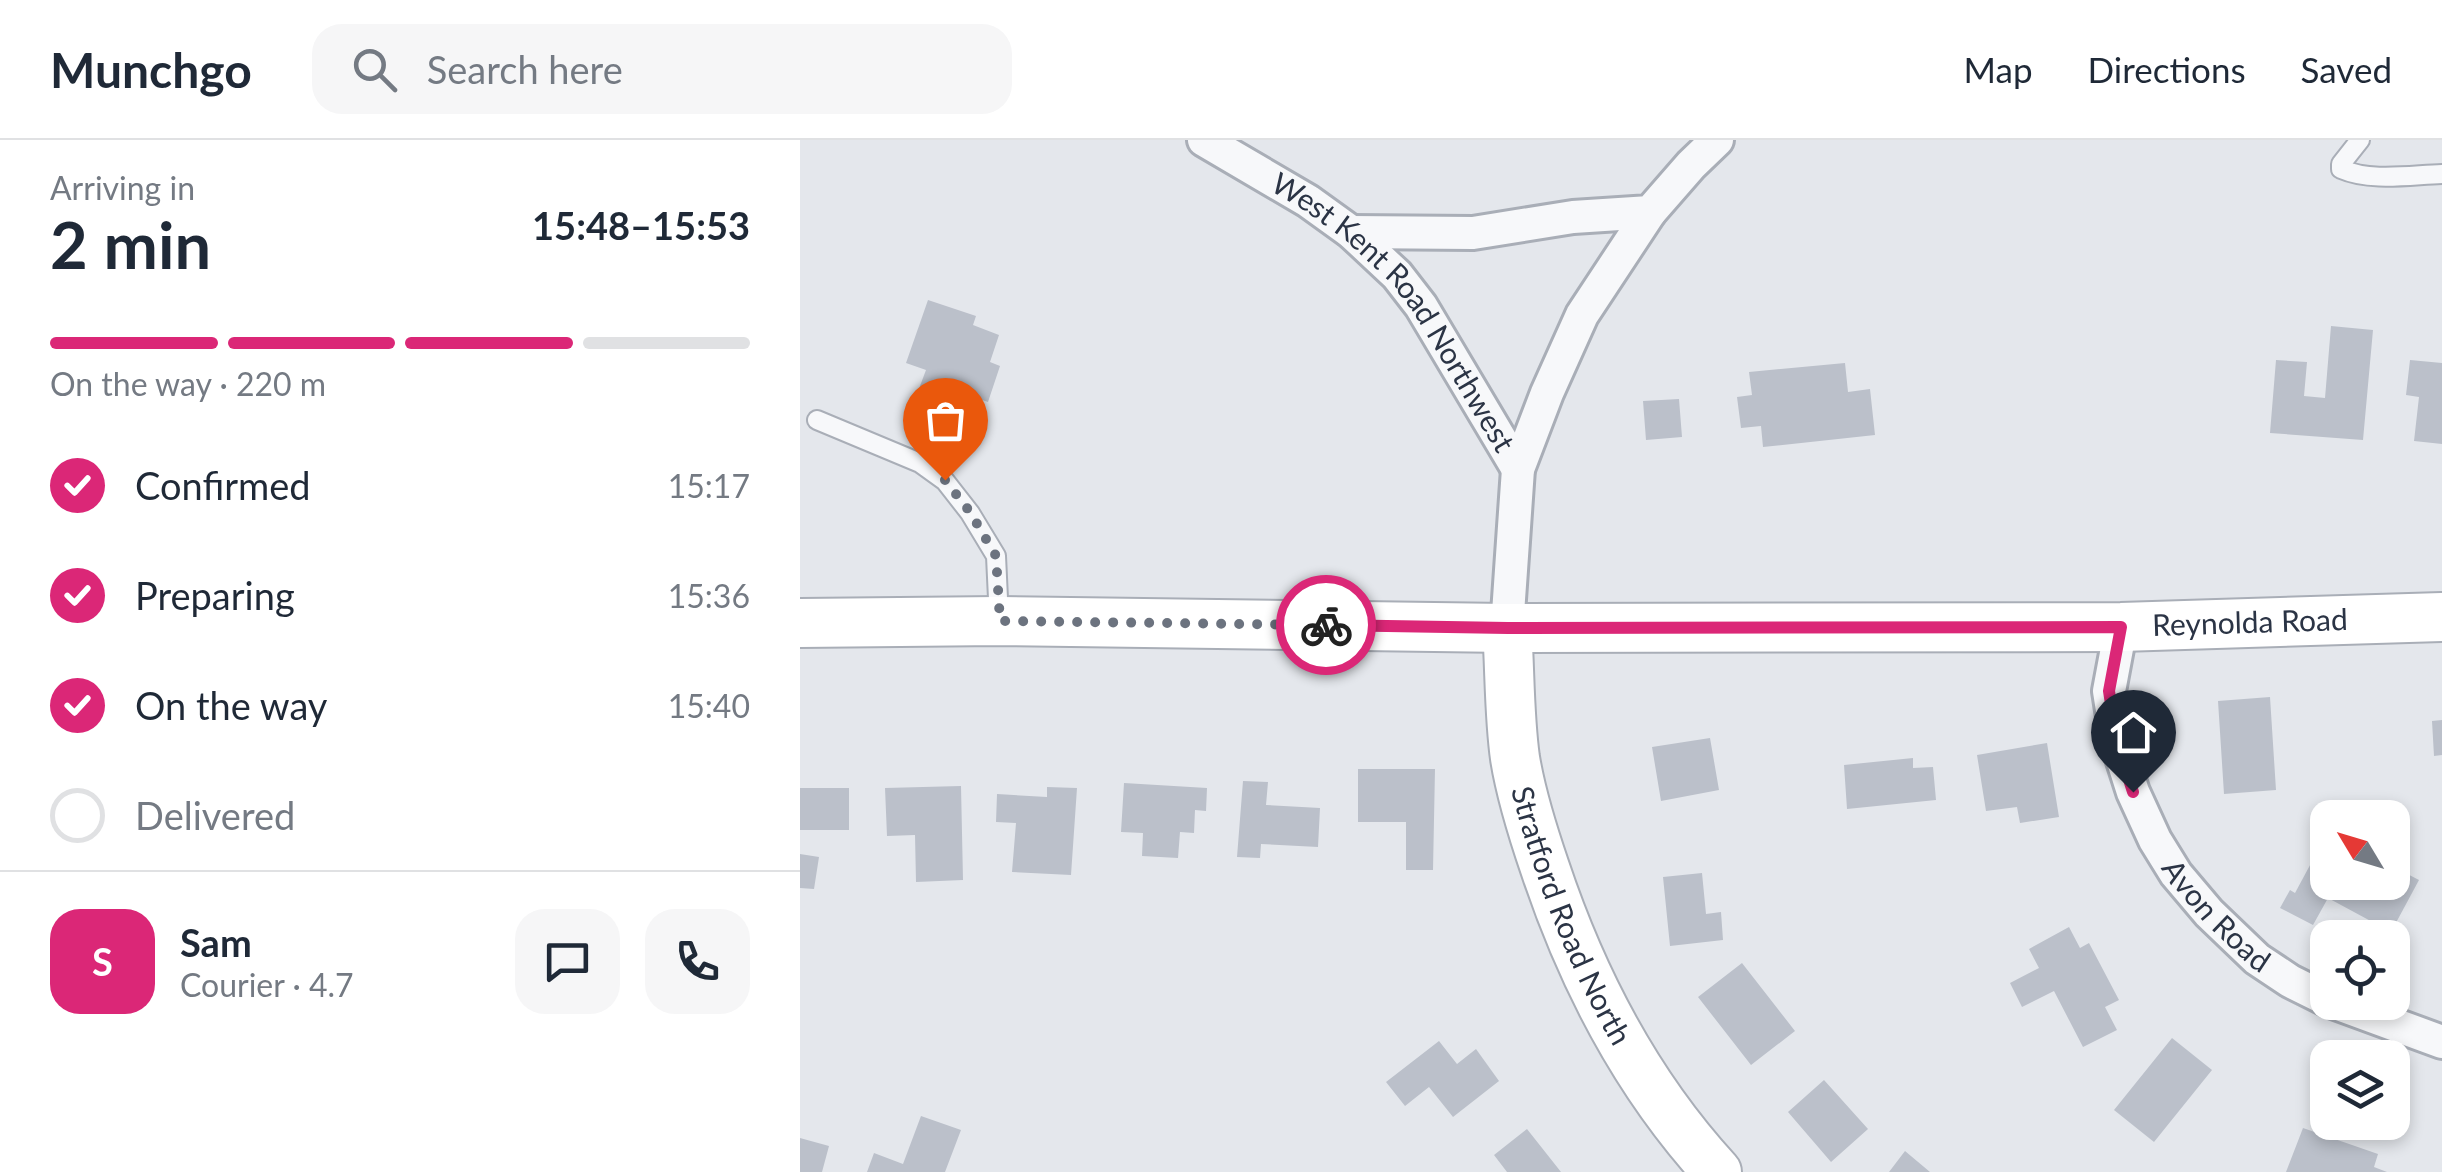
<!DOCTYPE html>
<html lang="en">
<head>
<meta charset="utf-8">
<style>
  body { margin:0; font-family:Lato,sans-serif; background:#f6f6f7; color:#1f2937; height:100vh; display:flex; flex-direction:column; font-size:38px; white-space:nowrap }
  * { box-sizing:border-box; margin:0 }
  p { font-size:32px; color:#747a83 }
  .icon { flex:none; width:55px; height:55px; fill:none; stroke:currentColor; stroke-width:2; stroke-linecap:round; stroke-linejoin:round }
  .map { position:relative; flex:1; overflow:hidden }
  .panel { display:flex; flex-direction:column; background:#fff; width:800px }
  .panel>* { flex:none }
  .needle { width:65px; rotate:308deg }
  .tools { position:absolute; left:1510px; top:660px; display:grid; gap:20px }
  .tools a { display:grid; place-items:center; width:100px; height:100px; border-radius:20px; background:#fff; box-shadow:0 5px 15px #0003; font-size:50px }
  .pin { position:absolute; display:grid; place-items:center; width:85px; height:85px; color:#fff; margin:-102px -42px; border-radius:50% 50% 50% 0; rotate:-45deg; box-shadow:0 0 10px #0007 }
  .pin .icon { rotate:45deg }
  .courier { position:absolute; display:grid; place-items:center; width:100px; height:100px; margin:-50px; border:8px solid #db2777; border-radius:50%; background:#fff; color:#222; box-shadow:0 2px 12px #0007 }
  .summary em { font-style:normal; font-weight:700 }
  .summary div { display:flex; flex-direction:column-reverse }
  .summary { display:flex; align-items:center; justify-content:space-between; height:170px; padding:0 50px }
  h1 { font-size:65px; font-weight:700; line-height:75px }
  .bar { display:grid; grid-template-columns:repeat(4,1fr); gap:15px 10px; align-content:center; height:120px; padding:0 50px }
  .bar i { height:12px; border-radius:8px; background:#e0e1e3 }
  .bar .current { background:#db2777 }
  .bar p { grid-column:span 4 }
  .line { display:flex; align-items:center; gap:25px; padding:0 50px; border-top:2px solid #e0e1e3 }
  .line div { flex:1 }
  .round { display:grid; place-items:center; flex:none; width:105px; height:105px; border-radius:30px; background:#f6f6f7 }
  ol { padding:0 50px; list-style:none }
  li { display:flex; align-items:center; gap:30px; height:110px }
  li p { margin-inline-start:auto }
  li .icon { padding:10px; border-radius:50%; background:#db2777; color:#fff; stroke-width:4 }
  li:last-child { color:#747a83 }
  li i { width:55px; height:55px; border:5px solid #e0e1e3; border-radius:50% }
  header { display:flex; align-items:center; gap:60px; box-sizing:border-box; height:140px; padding:0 50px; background:#fff; border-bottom:2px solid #e0e1e3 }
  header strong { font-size:48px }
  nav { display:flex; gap:55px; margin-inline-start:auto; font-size:35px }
  .search { width:700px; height:90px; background:#f6f6f7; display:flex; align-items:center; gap:25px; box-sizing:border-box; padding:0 35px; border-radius:30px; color:#747a83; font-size:38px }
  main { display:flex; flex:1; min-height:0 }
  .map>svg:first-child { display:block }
</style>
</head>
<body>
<header>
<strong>Munchgo</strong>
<div class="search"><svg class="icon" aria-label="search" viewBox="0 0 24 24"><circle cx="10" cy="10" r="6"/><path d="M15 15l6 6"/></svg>Search here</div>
<nav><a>Map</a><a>Directions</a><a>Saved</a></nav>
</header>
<main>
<section class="panel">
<div class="summary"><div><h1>2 min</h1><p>Arriving in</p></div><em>15:48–15:53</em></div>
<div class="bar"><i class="current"></i><i class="current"></i><i class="current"></i><i></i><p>On the way · 220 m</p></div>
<ol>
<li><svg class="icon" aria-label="check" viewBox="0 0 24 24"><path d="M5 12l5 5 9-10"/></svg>Confirmed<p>15:17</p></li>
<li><svg class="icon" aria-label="check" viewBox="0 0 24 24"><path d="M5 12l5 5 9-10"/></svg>Preparing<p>15:36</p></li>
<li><svg class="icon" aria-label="check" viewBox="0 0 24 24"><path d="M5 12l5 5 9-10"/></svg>On the way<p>15:40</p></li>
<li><i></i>Delivered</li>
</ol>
<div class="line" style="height:180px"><b class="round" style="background:#db2777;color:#fff">S</b><div><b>Sam</b><p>Courier · 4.7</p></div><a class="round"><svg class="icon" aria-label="chat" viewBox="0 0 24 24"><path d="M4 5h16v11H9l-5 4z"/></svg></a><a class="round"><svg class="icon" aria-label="phone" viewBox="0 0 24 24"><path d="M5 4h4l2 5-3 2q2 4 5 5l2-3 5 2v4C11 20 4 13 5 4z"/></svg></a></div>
</section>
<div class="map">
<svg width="1642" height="1032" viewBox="0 0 1642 1032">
  <rect width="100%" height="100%" fill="#e4e7ec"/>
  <path fill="#bbc0ca" d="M128,160L176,176L173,185L199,195L190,222L200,226L188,262L159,252L154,266L117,254L126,230L106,223Z
    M1531,186L1573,190L1563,300L1470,293L1476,220L1507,222L1504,256L1525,258Z
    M1610,220L1642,223V304L1614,301L1619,257L1606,255Z
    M1045,223L1048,252L1070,249L1075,295L963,307L961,286L941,288L937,257L952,255L949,232Z
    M879,259L882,297L846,300L843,261Z
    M1470,557L1476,650L1424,654L1418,561Z
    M1642,580V615L1634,616L1632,581Z
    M910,598L919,650L861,661L852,607Z
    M1247,603L1259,677L1220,683L1217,667L1186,671L1177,615Z
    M1113,618V628L1133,627L1136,660L1047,669L1044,625Z
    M558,629H635L633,730H606V682H558Z
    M443,641L468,642L466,665L520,668L518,707L461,704L460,718L437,717Z
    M324,643L407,648L406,671L395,670L394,693L380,692L378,718L342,716L343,693L321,692Z
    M161,646L163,740L116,742L115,695L87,696L85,648Z
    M247,647L277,648L271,735L212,732L216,683L196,682L197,654L247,657Z
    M0,648H49V690H0Z
    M0,714L19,717L14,749L0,748Z
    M1516,714L1528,720V742H1592V726L1619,740L1591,792L1528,758L1513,785L1480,768L1490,750L1495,753Z
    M902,733L906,774L921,772L923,800L870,806L863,737Z
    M1269,787L1280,808L1289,803L1319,860L1305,867L1317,890L1283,907L1254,851L1222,867L1210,843L1239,828L1229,809Z
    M942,823L995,891L951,925L898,857Z
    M1372,898L1412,930L1354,1002L1314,970Z
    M639,901L657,924L676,909L699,941L653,977L629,947L605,966L586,942Z
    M1024,940L1068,989L1031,1022L988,972Z
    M121,976L161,990L145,1032H67L74,1013L103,1024Z
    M1503,988L1578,1014L1574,1027L1587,1032H1486Z
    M727,989L761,1032H707L694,1015Z
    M0,998L29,1006L22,1032H0Z
    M1105,1011L1130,1032H1089Z"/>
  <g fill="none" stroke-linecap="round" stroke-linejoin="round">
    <defs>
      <path id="lane" d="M1560,0L1541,24V29C1571,42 1610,35 1642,34
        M17,280L120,323L145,341L170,373L196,416L199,480"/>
      <g id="street">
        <path id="s1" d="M404,0L508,61L551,92L597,135L621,166L718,329"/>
        <path d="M551,92L673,93L773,77L850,72L891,25L917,0"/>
        <path id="s2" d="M1321,487L1309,551L1317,602L1333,652L1355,700L1376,734L1409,773L1457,819L1490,841L1528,860"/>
        <path d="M707,488L718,329L747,253L782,175L850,72"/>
        <path d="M1533,862L1642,902"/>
      </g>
      <g id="secondary">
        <path id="s3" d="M0,483L199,481L707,488L1321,487L1642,477"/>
        <path id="s4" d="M707,488C710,531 709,575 715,618C721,655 733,693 745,728C782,839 838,946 917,1032"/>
      </g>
    </defs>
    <use href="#lane" stroke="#a9aeb7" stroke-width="22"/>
    <use href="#street" stroke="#a9aeb7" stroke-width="38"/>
    <use href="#secondary" stroke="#a9aeb7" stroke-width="52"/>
    <use href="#lane" stroke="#f7f8fa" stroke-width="18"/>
    <use href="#street" stroke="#f7f8fa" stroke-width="32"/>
    <use href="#secondary" stroke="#fff" stroke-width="48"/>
  </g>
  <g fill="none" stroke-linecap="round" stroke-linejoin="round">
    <path stroke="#6c737f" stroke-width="10" stroke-dasharray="0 18" d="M145,340L170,372L196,416L200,481L526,485"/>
    <path stroke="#db2777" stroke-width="12" d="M526,485L708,488L1321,487L1309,551L1317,602L1333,652"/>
  </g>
  <g text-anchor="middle" stroke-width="9" stroke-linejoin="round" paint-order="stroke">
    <g font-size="30" fill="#2b3445" stroke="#f4f6f9">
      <text dy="10" stroke="none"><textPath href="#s1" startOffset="262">West Kent Road Northwest</textPath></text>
      <text dy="10" stroke="none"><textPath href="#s3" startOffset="1450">Reynolda Road</textPath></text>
      <text dy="10" stroke="none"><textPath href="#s2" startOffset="320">Avon Road</textPath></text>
      <text dy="10" stroke="none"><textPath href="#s4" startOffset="298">Stratford Road North</textPath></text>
    </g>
  </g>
</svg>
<div class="tools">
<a><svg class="needle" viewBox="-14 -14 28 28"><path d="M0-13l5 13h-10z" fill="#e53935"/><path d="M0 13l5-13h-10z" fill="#747a83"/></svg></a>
<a><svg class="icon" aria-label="locate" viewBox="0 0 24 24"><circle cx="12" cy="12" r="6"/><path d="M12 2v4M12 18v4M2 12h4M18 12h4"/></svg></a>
<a><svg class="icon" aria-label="layers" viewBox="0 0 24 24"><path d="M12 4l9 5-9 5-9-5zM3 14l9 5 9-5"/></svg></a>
</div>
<div class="pin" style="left:145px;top:340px;background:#ea580c"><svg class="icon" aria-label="bag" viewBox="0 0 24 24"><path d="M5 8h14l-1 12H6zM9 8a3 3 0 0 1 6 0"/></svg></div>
<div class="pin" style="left:1333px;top:652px;background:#1f2937"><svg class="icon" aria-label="home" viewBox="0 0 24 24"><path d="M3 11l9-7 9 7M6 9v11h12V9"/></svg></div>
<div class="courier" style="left:526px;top:485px"><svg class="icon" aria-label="bike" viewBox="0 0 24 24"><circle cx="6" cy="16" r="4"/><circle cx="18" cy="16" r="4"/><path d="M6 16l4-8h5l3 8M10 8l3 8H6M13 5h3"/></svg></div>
</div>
</main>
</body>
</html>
